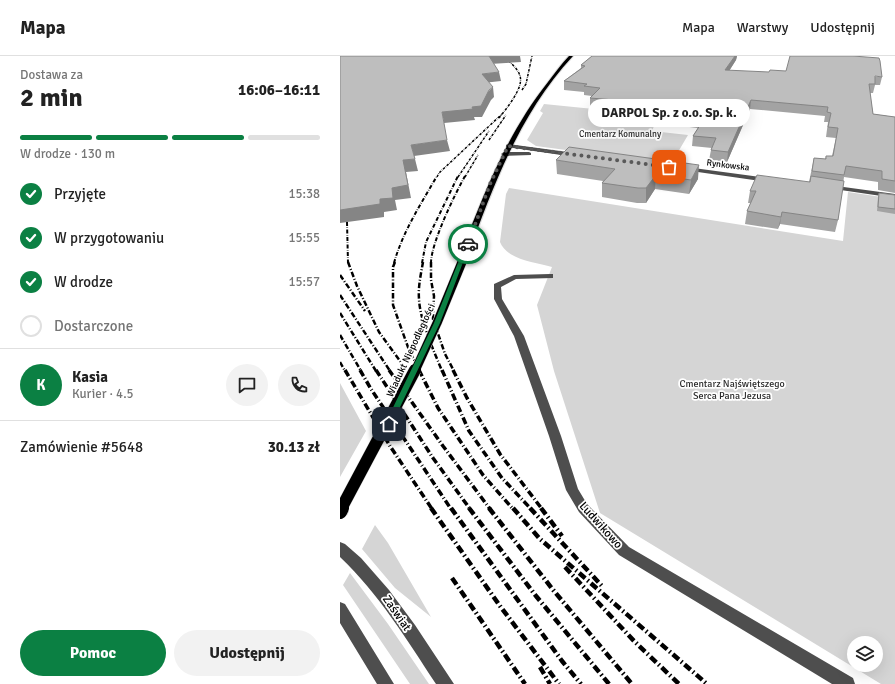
<!DOCTYPE html>
<html lang="pl">
<head>
<meta charset="utf-8">
<style>
  body { margin:0; font-family:Signika,sans-serif; background:#f2f2f2; color:#222; height:100vh; display:flex; flex-direction:column; font-size:15px; white-space:nowrap }
  * { box-sizing:border-box; margin:0 }
  p { font-size:13px; color:#767676 }
  .icon { flex:none; width:22px; height:22px; fill:none; stroke:currentColor; stroke-width:2; stroke-linecap:round; stroke-linejoin:round }
  .map { position:relative; flex:1; overflow:hidden }
  .panel { display:flex; flex-direction:column; background:#fff; width:340px }
  .panel>* { flex:none }
  .buttons { position:absolute; left:507px; top:580px; display:grid; gap:8px }
  .buttons a { display:grid; place-items:center; width:36px; height:36px; border-radius:50%; background:#fff; box-shadow:0 4px 16px #0002; font-size:20px }
  .pin { position:absolute; display:grid; place-items:center; width:34px; height:34px; color:#fff; margin:-17px; border-radius:8px; box-shadow:0 2px 6px #0006 }
  .courier { position:absolute; display:grid; place-items:center; width:40px; height:40px; margin:-20px; border:3px solid #0b8043; border-radius:50%; background:#fff; color:#222; box-shadow:0 1px 5px #0007 }
  .bubble { position:absolute; height:28px; border-radius:14px; background:#fff; box-shadow:0 4px 16px #0002; font-size:13px; font-weight:700; line-height:28px; text-align:center }
  .overview em { font-style:normal; font-weight:700 }
  .overview div { display:flex; flex-direction:column-reverse }
  .overview { display:flex; align-items:center; justify-content:space-between; height:68px; padding:0 20px }
  h1 { font-size:26px; font-weight:700; line-height:30px }
  .bar { display:grid; grid-template-columns:repeat(4,1fr); gap:6px 4px; align-content:center; height:48px; padding:0 20px }
  .bar i { height:5px; border-radius:3px; background:#e0e0e0 }
  .bar .on { background:#0b8043 }
  .bar p { grid-column:span 4 }
  .line { display:flex; align-items:center; gap:10px; padding:0 20px; border-top:1px solid #e0e0e0 }
  .line div { flex:1 }
  .round { display:grid; place-items:center; flex:none; width:42px; height:42px; border-radius:21px; background:#f2f2f2 }
  ol { padding:0 20px; list-style:none }
  li { display:flex; align-items:center; gap:12px; height:44px }
  li p { margin-inline-start:auto }
  li .icon { padding:4px; border-radius:50%; background:#0b8043; color:#fff; stroke-width:4 }
  li:last-child { color:#767676 }
  li i { width:22px; height:22px; border:2px solid #e0e0e0; border-radius:50% }
  .primary-button { display:flex; gap:8px; margin-top:auto; padding:8px 20px }
  .primary-button a { flex:1; height:46px; border-radius:24px; background:#0b8043; color:#fff; font-size:16px; font-weight:700; line-height:46px; text-align:center }
  .primary-button a+a { background:#f2f2f2; color:#222 }
  header { display:flex; align-items:center; gap:24px; box-sizing:border-box; height:56px; padding:0 20px; background:#fff; border-bottom:1px solid #e0e0e0 }
  header strong { font-size:19px }
  nav { display:flex; gap:22px; margin-inline-start:auto; font-size:14px }
  main { display:flex; flex:1; min-height:0 }
  .map>svg:first-child { display:block }
</style>
</head>
<body>
<header>
<strong>Mapa</strong>
<nav><a>Mapa</a><a>Warstwy</a><a>Udostępnij</a></nav>
</header>
<main>
<section class="panel">
<div class="overview"><div><h1>2 min</h1><p>Dostawa za</p></div><em>16:06–16:11</em></div>
<div class="bar"><i class="on"></i><i class="on"></i><i class="on"></i><i></i><p>W drodze · 130 m</p></div>
<ol>
<li><svg class="icon" aria-label="check" viewBox="0 0 24 24"><path d="M5 12l5 5 9-10"/></svg>Przyjęte<p>15:38</p></li>
<li><svg class="icon" aria-label="check" viewBox="0 0 24 24"><path d="M5 12l5 5 9-10"/></svg>W przygotowaniu<p>15:55</p></li>
<li><svg class="icon" aria-label="check" viewBox="0 0 24 24"><path d="M5 12l5 5 9-10"/></svg>W drodze<p>15:57</p></li>
<li><i></i>Dostarczone</li>
</ol>
<div class="line" style="height:72px"><b class="round" style="background:#0b8043;color:#fff">K</b><div><b>Kasia</b><p>Kurier · 4.5</p></div><a class="round"><svg class="icon" aria-label="chat" viewBox="0 0 24 24"><path d="M4 5h16v11H9l-5 4z"/></svg></a><a class="round"><svg class="icon" aria-label="phone" viewBox="0 0 24 24"><path d="M5 4h4l2 5-3 2q2 4 5 5l2-3 5 2v4C11 20 4 13 5 4z"/></svg></a></div>
<div class="line" style="height:52px"><div>Zamówienie #5648</div><b>30.13 zł</b></div>
<div class="primary-button"><a>Pomoc</a><a>Udostępnij</a></div>
</section>
<div class="map">
<svg width="555" height="628" viewBox="0 0 555 628">
  <rect width="100%" height="100%" fill="#fff"/>
  <path fill="#d5d5d5" fill-rule="evenodd" d="M204,48L313,59L306,69L314,70L312,75L348,79L331,108L196,90L187,84L203,57L200,55Z
    M169,132L503,185L508,136L555,143V628H541L260,457L214,315L197,249L212,211C195,206 167,204 160,186L166,138ZM514,587H536V609H514Z
    M0,327L26,375L0,421Z
    M35,469L48,487L91,561L55,532L22,493Z
    M10,517L48,568L89,628H70L3,529Z"/>
  <g fill="none" stroke-linecap="round" stroke-linejoin="round">
    <defs>
      <path id="major" d="M229,0H233C180,57 153,130 127,202L123,204H120L119,202C143,140 166,79 208,26C215,17 221,8 229,0Z"/>
    </defs>
    <use href="#major" stroke="#dbdbdb" stroke-width="2"/>
    <path fill="#4e4e4e" fill-rule="evenodd" d="M168,88L235,97L238,99L235,101L166,91V89Z
      M189,96L191,97V99L164,100L161,98L164,96Z
      M346,111L428,122L431,124L428,126L344,114V112Z
      M489,129L555,138V142L487,132L486,131Z
      M210,218H213V222L176,223L161,231L162,243L184,280L221,380L238,433L247,448L289,491L513,622L515,628H492L279,499L239,456L226,434L209,380L174,280L154,243V228L174,219Z
      M0,486L5,488L21,502L49,534L75,569L114,628H96C67,584 39,538 0,501Z
      M0,546L5,548L54,628H37L0,567Z"/>
    <use href="#major" fill="#000" fill-rule="evenodd"/>
    <path stroke="#000" stroke-width="1.5" stroke-dasharray="2.5 1 0.5 1" stroke-linecap="butt" d="M182,34L186,28L192,0
      M159,62C166,53 184,32 180,20C178,12 169,6 164,0
      M149,84L166,59
      M97,121L99,117L162,58
      M118,121L149,75
      M125,121L138,99"/>
    <path stroke="#000" stroke-width="2" stroke-dasharray="4 1.5 0.5 1.5" stroke-linecap="butt" d="M7,166L8,207
      M54,207C63,175 81,148 97,120
      M82,207L86,186L118,120
      M91,207C91,187 115,138 125,120"/>
    <path stroke="#000" stroke-width="2.5" stroke-dasharray="5.5 2 1 2" stroke-linecap="butt" d="M8,206L17,230L39,276L63,309
      M55,206L53,211V249L69,294L80,315
      M83,206C81,218 78,230 79,243C80,265 94,295 102,315
      M91,206V224L94,240L93,263L105,298L114,315
      M0,219L25,255
      M0,239L50,315
      M0,257L36,315
      M0,279L21,315
      M0,306L5,315"/>
    <path stroke="#000" stroke-width="3.5" stroke-dasharray="7 2.5 1 2.5" stroke-linecap="butt" d="M5,314L50,390L92,453
      M20,314L31,333L111,453
      M36,314L93,402L130,453
      M49,314L103,390L150,453
      M79,314L98,352L143,419L173,453
      M102,314L129,375L162,422L191,453
      M113,314L127,342L160,398L202,453"/>
    <path stroke="#000" stroke-width="4.5" stroke-dasharray="8 3 1.5 3" stroke-linecap="butt" d="M91,452L160,550L219,628
      M111,452L222,605L241,628
      M129,452L196,540L269,628
      M149,452L214,535L292,628
      M173,452L200,483L367,628
      M190,452L262,530
      M201,452L222,480
      M225,511L294,585L339,628
      M112,522L185,628
      M200,611L210,628"/>
    <defs>
      <path id="major-bridge-far3" d="M121,207L123,202"/>
      <path id="major-bridge-far2" d="M75,315L97,267L122,206"/>
      <path id="major-bridge-far1" d="M1,453L75,314"/>
      <path id="major-bridge" d="M0,456L2,452"/>
    </defs>
    <use href="#major-bridge-far3" stroke="#dbdbdb" stroke-width="8" stroke-linecap="butt"/>
    <use href="#major-bridge-far2" stroke="#dbdbdb" stroke-width="10" stroke-linecap="butt"/>
    <use href="#major-bridge-far1" stroke="#dbdbdb" stroke-width="13" stroke-linecap="butt"/>
    <use href="#major-bridge" stroke="#dbdbdb" stroke-width="16" stroke-linecap="butt"/>
    <use href="#major-bridge-far3" stroke="#000" stroke-width="7"/>
    <use href="#major-bridge-far2" stroke="#000" stroke-width="9"/>
    <use href="#major-bridge-far1" stroke="#000" stroke-width="12"/>
    <use href="#major-bridge" stroke="#000" stroke-width="14"/>
  </g>
  <path fill="#a3a3a3" d="M252,0H397L396,4L389,15L542,21L540,29H535L533,37H530L533,58L555,61V137L538,134V126L504,121L498,164L495,176L440,168L438,173L405,168L407,155L411,147H408L410,135L469,126L474,102L485,103L486,100H492L496,82L486,81L488,66H484L485,60L410,53L387,106L369,104L371,94L372,92L352,90L353,80L358,72L280,63V54L250,51V42L252,40L244,39V36L224,34V25L241,12V9Z
    M216,104L358,123L349,138L315,133L306,147H297L262,141V127L263,125L217,118Z
    M539,137L555,139V158L537,155L538,141Z"/>
  <path fill="#858585" d="M149,0H180L181,6L150,8Z
    M395,0H397L396,4L384,23L385,14Z
    M159,16L161,25L143,27L142,18Z
    M153,31L154,41L151,44L142,61H134L135,64L104,67L102,56L132,51Z
    M411,44L410,53L387,106L388,96Z
    M107,84L110,95L74,100L71,89Z
    M75,103L78,115L66,116L71,142L55,144L57,154L44,156V161L0,167V154L40,143L52,132L63,104Z
    M359,109L358,123L349,138L351,124Z
    M316,119L315,133L306,147V132Z
    M442,156L440,168L438,173L441,161Z"/>
  <path fill="#bebebe" stroke="#858585" d="M0,0H149L159,16L142,18L153,31L149,34L141,50L132,51L133,53L102,56L107,84L71,89L75,103L63,104L68,129L52,132L53,142L40,143V148L0,154Z
    M252,0H395L385,14L429,16L430,14L446,15L450,0H513L539,2L540,5L542,21L535,20V28H529L533,58L555,61V125L542,123V115L506,110L504,119L472,115L474,102L486,103V100H493L498,72L488,71L491,57L487,56L488,51L411,44L388,96L371,94L376,82L353,80L364,63L280,54L287,45L250,42L260,32L244,30L247,28L224,25L245,10L241,9Z
    M229,91L359,109L351,124L316,119L306,132H298L262,127L275,113L216,104Z
    M417,119L470,126L471,120L504,125L498,164L442,156L441,161L407,155L416,135H410Z
    M539,137L555,139V153L538,151Z"/>
  <path fill="#0b8043" d="M126,187L130,188L100,267L52,368L49,371L46,370L45,368L94,267Z"/>
  <g fill="none" stroke-linecap="round" stroke-linejoin="round">
    <path stroke="#595959" stroke-width="4" stroke-dasharray="0 7.2" d="M128,188L150,128L168,90L329,111"/>
  </g>
  <g text-anchor="middle" stroke-width="3.5" stroke-linejoin="round" paint-order="stroke">
    <g font-size="9" fill="#2c2c2c" stroke="#fff">
      <text x="280" y="81">Cmentarz Komunalny</text>
    </g>
    <g font-size="9" fill="#000" stroke="#fff">
      <text transform="translate(388 109) rotate(7)" y="3">Rynkowska</text>
    </g>
    <g font-size="10" fill="#000" stroke="#fff">
      <text transform="translate(70 294) rotate(-65)" y="4">Wiadukt Niepodległości</text>
    </g>
    <g font-size="10" fill="#2c2c2c" stroke="#fff">
      <text x="392" y="331">Cmentarz Najświętszego<tspan x="392" dy="12">Serca Pana Jezusa</tspan></text>
    </g>
    <g font-size="12" fill="#000" stroke="#fff">
      <text transform="translate(261 469) rotate(48)" y="4">Ludwikowo</text>
      <text transform="translate(57 557) rotate(55)" y="4">Zaświat</text>
    </g>
  </g>
</svg>
<div class="buttons">
<a><svg class="icon" aria-label="layers" viewBox="0 0 24 24"><path d="M12 4l9 5-9 5-9-5zM3 14l9 5 9-5"/></svg></a>
</div>
<div class="pin" style="left:329px;top:111px;background:#ea580c"><svg class="icon" aria-label="bag" viewBox="0 0 24 24"><path d="M5 8h14l-1 12H6zM9 8a3 3 0 0 1 6 0"/></svg></div>
<div class="pin" style="left:49px;top:368px;background:#1f2937"><svg class="icon" aria-label="home" viewBox="0 0 24 24"><path d="M3 11l9-7 9 7M6 9v11h12V9"/></svg></div>
<div class="courier" style="left:128px;top:188px"><svg class="icon" aria-label="car" viewBox="0 0 24 24"><path d="M5 17H2v-5l4-1 3-4h7l3 4 3 1v5h-3M9 17h6M6 11h13"/><circle cx="7" cy="17" r="2"/><circle cx="17" cy="17" r="2"/></svg></div>
<div class="bubble" style="left:248px;top:43px;width:162px">DARPOL Sp. z o.o. Sp. k.</div>
</div>
</main>
</body>
</html>
